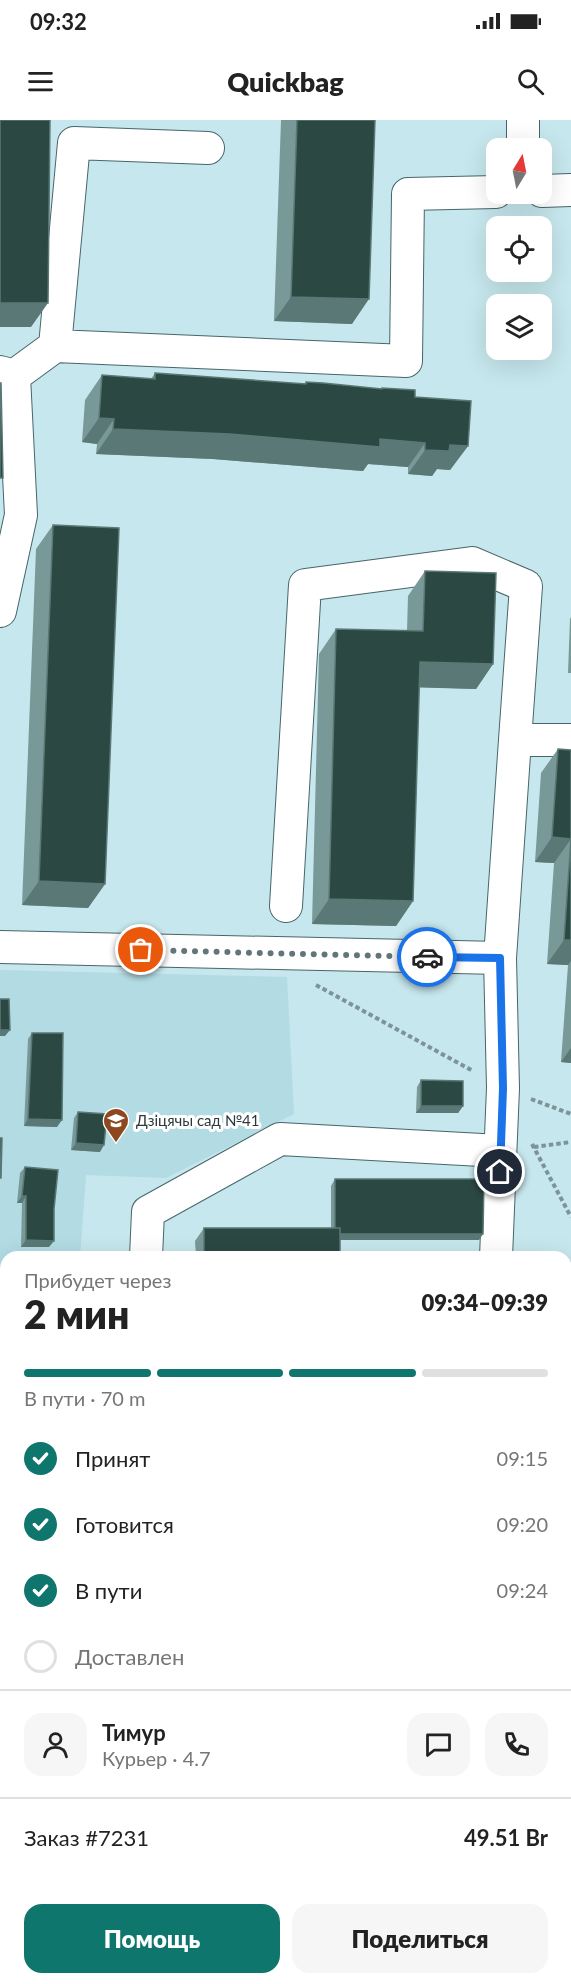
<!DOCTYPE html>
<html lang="ru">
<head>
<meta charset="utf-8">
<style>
  body { margin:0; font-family:Lato,sans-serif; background:#f6f6f6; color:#222; height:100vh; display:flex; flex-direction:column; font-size:22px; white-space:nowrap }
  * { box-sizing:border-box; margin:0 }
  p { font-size:20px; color:#767676 }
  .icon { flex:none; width:33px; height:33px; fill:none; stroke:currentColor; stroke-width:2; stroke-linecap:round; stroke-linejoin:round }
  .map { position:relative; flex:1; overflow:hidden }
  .details { position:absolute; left:0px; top:1131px; width:572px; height:734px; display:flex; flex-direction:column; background:#fff; border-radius:18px 18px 0 0; box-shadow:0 6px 24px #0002 }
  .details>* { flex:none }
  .needle { width:39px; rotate:10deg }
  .fabs { position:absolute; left:486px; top:18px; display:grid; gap:12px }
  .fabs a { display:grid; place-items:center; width:66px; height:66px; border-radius:12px; background:#fff; box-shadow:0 6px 24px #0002; font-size:30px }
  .pin { position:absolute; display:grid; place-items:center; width:51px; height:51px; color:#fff; margin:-26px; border:3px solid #fff; border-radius:50%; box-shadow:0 2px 6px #0007 }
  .courier { position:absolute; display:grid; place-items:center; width:60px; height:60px; margin:-30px; border:4px solid #1a73e8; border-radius:50%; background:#fff; color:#222; box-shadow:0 2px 8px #0007 }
  .head em { font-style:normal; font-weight:800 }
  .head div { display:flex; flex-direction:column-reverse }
  .head { display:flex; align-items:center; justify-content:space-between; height:102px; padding:0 24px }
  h1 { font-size:39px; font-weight:800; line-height:45px }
  .bar { display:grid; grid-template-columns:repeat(4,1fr); gap:9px 6px; align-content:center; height:72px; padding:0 24px }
  .bar i { height:8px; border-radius:4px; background:#e0e0e0 }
  .bar .active { background:#0f766e }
  .bar p { grid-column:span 4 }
  .line { display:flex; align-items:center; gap:15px; padding:0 24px; border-top:2px solid #e0e0e0 }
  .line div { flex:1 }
  .round { display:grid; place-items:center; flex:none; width:63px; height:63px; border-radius:18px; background:#f6f6f6 }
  ol { padding:0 24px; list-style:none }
  li { display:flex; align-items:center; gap:18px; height:66px }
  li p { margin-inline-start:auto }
  li .icon { padding:6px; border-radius:50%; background:#0f766e; color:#fff; stroke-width:4 }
  li:last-child { color:#767676 }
  li i { width:33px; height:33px; border:3px solid #e0e0e0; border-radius:50% }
  .button { display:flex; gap:12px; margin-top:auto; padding:12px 24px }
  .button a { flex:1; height:69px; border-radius:18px; background:#0f766e; color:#fff; font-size:24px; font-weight:800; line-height:69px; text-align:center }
  .button a+a { background:#f6f6f6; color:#222 }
  .status { display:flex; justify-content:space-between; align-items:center; height:42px; padding:0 30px; background:#fff; direction:ltr }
  .status svg { height:16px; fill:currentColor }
  header { display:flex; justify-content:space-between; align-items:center; height:78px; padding:0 24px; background:#fff; font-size:27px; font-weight:800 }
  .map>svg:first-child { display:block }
</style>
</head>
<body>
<div class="status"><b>09:32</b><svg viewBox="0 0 49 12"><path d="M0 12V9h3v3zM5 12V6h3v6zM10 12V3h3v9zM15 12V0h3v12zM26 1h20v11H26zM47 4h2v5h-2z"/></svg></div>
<header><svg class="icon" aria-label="menu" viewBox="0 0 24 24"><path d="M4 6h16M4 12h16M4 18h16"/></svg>Quickbag<svg class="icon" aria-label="search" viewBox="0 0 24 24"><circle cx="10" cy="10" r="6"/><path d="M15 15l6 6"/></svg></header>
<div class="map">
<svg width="571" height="1864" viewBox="0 0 571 1864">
  <rect width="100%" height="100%" fill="#c6e7ed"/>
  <path fill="#b2dbe3" d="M0,850L287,857L294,994L166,1058L86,1055L80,1137H6V1670H0Z"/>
  <path fill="#aadeae" d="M0,1725H6V1858H505L504,1864H0Z"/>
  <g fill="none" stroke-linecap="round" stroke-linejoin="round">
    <defs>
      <path id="minor" d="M523,0V28
        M542,71L571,70
        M55,226L406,241L408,74L496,72
        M0,252L14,256L55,226L74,23L208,28
        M0,491L21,395L14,256
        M286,786L305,465L472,443L526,466L515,620
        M0,827L500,838L515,620H571
        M146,1137L148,1092L280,1019L500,1031
        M496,1137L503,968L500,838
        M0,1284H6
        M0,1701L6,1702
        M566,1705H571"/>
    </defs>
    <use href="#minor" stroke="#47656a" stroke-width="34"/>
    <path stroke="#7c9397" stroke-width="4" stroke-dasharray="4.5 3" stroke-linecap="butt" d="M316,865L473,951
      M531,979L571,994
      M532,1024L571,1097
      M534,1027L571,1022
      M0,1779L6,1776"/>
    <use href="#minor" stroke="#fff" stroke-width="32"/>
  </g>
  <path fill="#799898" d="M281,0H375L352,204L274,201Z
    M155,253L305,264L306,262L381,269L382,268L415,277L468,326L450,350L437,349L432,356L408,354V347L368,344L363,351L213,339L96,334L97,324L82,322L85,280L102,255L151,259Z
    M53,405L105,764L88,788L22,785L36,429Z
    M425,451L493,544L476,569L419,567L413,781L396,806L312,804L319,534L336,509L407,511L408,476Z
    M571,497V553H568L570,499Z
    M558,629L571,630V943L561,942L568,845L547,844L554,743L535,742L541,653Z
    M32,913L57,1007L24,1006L28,919Z
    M421,960L463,986L458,993H416L417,967Z
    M78,992L100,1032L71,1030L74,998Z
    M25,1047L49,1127H21L22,1083H17L20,1053Z
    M335,1059L479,1120H340V1137H196L195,1121L204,1108H331V1066Z"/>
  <path fill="#5a7875" d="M291,177L369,179L352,204L274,201Z
    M0,183H48L31,207H0Z
    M99,298L114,299L97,324L82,322Z
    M113,309L380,319L425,323L408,347L368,344L363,351L213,339L96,334Z
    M450,325L468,326L450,350L437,349L432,356L408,354L425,330Z
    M420,542L493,544L476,569L403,567Z
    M552,717L571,719L554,743L535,742Z
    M39,761L105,764L88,788L22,785Z
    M329,779L413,781L396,806L312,804Z
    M564,820H571V841L568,845L547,844Z
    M0,910H10L5,916H0Z
    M571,928V943L561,942Z
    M421,986H463L458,993H416Z
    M28,999L62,1000L57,1007L24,1006Z
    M76,1023L104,1025L100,1032L71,1030Z
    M22,1076H26L22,1083H17Z
    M335,1114H483L479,1120H331Z
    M26,1120L54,1121L49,1127H21Z"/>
  <path fill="#2c4842" stroke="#5a7875" stroke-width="1.5" d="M0,0H50L48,183H0Z
    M297,0H375L369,179L291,177Z
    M155,253L306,264V262L323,263L382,269V268L415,270V277L471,281L468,326L450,325L449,331L425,330V323L380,319V327L230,314L113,309L114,299L99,298L102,255L155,259Z
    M0,263H1L3,358H0Z
    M53,405L119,408L105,764L39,761Z
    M425,451L496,453L493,544L420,542L413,781L329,779L336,509L423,511Z
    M558,629L571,630V820H564L571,719L552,717Z
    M0,879H9L10,910H0Z
    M32,913H63L62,1000L28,999Z
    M421,960L463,961V986H421Z
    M78,992L107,994L104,1025L76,1023Z
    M0,1018H2L1,1058H0Z
    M25,1047L58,1050L54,1089V1121L26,1120V1076H22Z
    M335,1059H484L483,1114H340V1108H335Z
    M204,1108H340V1137H204Z
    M0,1394H6L0,1567Z"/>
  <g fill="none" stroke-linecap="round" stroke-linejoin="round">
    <path stroke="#627679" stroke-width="6" stroke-dasharray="0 10.8" d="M141,830L427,837"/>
    <path stroke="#1a73e8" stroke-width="8" d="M427,837L500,838L503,968L500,1052"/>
  </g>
  <defs>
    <symbol id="school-pin" viewBox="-11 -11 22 30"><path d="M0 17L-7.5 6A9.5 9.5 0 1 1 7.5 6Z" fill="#8d491d" stroke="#fff"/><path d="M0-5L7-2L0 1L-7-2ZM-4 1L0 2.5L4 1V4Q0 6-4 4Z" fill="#fff"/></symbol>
  </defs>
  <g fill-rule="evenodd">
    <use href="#school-pin" x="101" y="986" width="30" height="40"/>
  </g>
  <g text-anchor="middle" stroke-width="6" stroke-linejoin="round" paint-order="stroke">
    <g font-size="15" fill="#2c393b" stroke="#fff" text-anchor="start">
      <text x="136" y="1006">Дзіцячы сад №41</text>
    </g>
  </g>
</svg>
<div class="fabs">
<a><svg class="needle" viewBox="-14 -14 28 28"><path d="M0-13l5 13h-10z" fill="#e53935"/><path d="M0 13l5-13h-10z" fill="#767676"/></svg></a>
<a><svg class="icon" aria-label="locate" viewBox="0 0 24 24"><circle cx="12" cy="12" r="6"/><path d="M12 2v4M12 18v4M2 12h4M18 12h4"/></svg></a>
<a><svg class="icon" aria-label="layers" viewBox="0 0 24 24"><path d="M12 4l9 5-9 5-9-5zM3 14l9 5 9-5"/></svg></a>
</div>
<div class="pin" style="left:141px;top:830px;background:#ea580c"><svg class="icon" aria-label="bag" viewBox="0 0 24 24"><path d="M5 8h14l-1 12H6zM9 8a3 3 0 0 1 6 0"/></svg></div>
<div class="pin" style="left:500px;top:1052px;background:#1f2937"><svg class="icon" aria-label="home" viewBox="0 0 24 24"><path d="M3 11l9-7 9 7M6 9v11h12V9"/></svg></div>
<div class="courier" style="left:427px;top:837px"><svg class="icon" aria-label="car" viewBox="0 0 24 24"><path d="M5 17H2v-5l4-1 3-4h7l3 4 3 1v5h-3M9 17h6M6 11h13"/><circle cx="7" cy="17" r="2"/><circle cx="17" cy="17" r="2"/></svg></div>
<section class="details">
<div class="head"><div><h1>2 мин</h1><p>Прибудет через</p></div><em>09:34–09:39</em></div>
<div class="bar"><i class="active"></i><i class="active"></i><i class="active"></i><i></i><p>В пути · 70 m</p></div>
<ol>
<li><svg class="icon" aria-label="check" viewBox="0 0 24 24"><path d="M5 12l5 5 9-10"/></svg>Принят<p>09:15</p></li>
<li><svg class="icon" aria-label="check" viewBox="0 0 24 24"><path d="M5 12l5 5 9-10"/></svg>Готовится<p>09:20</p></li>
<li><svg class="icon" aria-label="check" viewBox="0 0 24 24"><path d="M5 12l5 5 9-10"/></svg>В пути<p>09:24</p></li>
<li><i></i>Доставлен</li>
</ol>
<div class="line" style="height:108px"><a class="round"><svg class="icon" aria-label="person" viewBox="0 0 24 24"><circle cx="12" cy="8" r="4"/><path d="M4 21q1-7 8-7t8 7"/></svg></a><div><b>Тимур</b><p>Курьер · 4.7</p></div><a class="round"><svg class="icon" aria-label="chat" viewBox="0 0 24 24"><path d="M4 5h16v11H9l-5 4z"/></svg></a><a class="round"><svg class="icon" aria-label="phone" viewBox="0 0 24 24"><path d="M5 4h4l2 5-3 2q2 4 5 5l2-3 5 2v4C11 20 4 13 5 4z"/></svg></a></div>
<div class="line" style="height:78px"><div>Заказ #7231</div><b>49.51 Br</b></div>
<div class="button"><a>Помощь</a><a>Поделиться</a></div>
</section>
</div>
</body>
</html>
